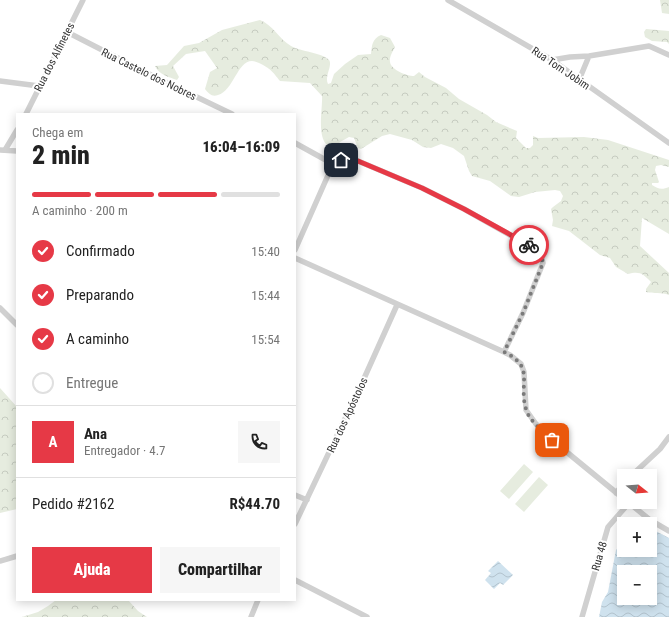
<!DOCTYPE html>
<html lang="pt">
<head>
<meta charset="utf-8">
<style>
  body { margin:0; font-family:"Roboto Condensed",sans-serif; background:#f6f6f6; color:#222; height:100vh; display:flex; flex-direction:column; font-size:15px; white-space:nowrap }
  * { box-sizing:border-box; margin:0 }
  p { font-size:13px; color:#767676 }
  .icon { flex:none; width:22px; height:22px; fill:none; stroke:currentColor; stroke-width:2; stroke-linecap:round; stroke-linejoin:round }
  .map { position:relative; flex:1; overflow:hidden }
  .drawer { position:absolute; left:16px; top:113px; width:280px; height:488px; display:flex; flex-direction:column; background:#fff; border-radius:0px; box-shadow:0 2px 10px #0003 }
  .drawer>* { flex:none }
  .needle { width:26px; rotate:107deg }
  .buttons { position:absolute; left:617px; top:469px; display:grid; gap:8px }
  .buttons a { display:grid; place-items:center; width:40px; height:40px; border-radius:0px; background:#fff; box-shadow:0 2px 10px #0003; font-size:20px }
  .pin { position:absolute; display:grid; place-items:center; width:34px; height:34px; color:#fff; margin:-17px; border-radius:8px; box-shadow:0 2px 6px #0006 }
  .courier { position:absolute; display:grid; place-items:center; width:40px; height:40px; margin:-20px; border:3px solid #e63946; border-radius:50%; background:#fff; color:#222; box-shadow:0 1px 5px #0007 }
  .headline em { font-style:normal; font-weight:800 }
  .headline div { display:flex; flex-direction:column-reverse }
  .headline { display:flex; align-items:center; justify-content:space-between; height:68px; padding:0 16px }
  h1 { font-size:26px; font-weight:800; line-height:30px }
  .bar { display:grid; grid-template-columns:repeat(4,1fr); gap:6px 4px; align-content:center; height:48px; padding:0 16px }
  .bar i { height:5px; border-radius:3px; background:#e0e0e0 }
  .bar .current { background:#e63946 }
  .bar p { grid-column:span 4 }
  .line { display:flex; align-items:center; gap:10px; padding:0 16px; border-top:1px solid #e0e0e0 }
  .line div { flex:1 }
  .round { display:grid; place-items:center; flex:none; width:42px; height:42px; border-radius:0px; background:#f6f6f6 }
  ol { padding:0 16px; list-style:none }
  li { display:flex; align-items:center; gap:12px; height:44px }
  li p { margin-inline-start:auto }
  li .icon { padding:4px; border-radius:50%; background:#e63946; color:#fff; stroke-width:4 }
  li:last-child { color:#767676 }
  li i { width:22px; height:22px; border:2px solid #e0e0e0; border-radius:50% }
  .primary-button { display:flex; gap:8px; margin-top:auto; padding:8px 16px }
  .primary-button a { flex:1; height:46px; border-radius:0px; background:#e63946; color:#fff; font-size:16px; font-weight:800; line-height:46px; text-align:center }
  .primary-button a+a { background:#f6f6f6; color:#222 }
  .map>svg:first-child { display:block }
</style>
</head>
<body>
<div class="map">
<svg width="669" height="617" viewBox="0 0 669 617">
  <defs>
    <pattern id="forest-crowns" width="20" height="18" patternUnits="userSpaceOnUse"><rect width="20" height="18" fill="#e6ecdf"/><path d="M2 6a3 3 0 1 1 6 0M12 15a3 3 0 1 1 6 0" fill="none" stroke="#c6cbc0"/></pattern>
    <pattern id="water-waves" width="16" height="10" patternUnits="userSpaceOnUse"><rect width="16" height="10" fill="#cfe2ee"/><path d="M0 5q4-4 8 0t8 0" fill="none" stroke="#b2c2cd"/></pattern>
  </defs>
  <rect width="100%" height="100%" fill="#fff"/>
  <path fill="#e6ecdf" d="M524,464L533,472L509,499L500,491Z
    M539,477L548,485L524,512L515,504Z"/>
  <path fill="url(#forest-crowns)" d="M660,0H669V14L662,13Z
    M260,20C273,25 279,39 291,46C301,52 321,52 329,60C333,65 324,77 328,84L331,83L334,74L345,64L358,55L371,54C372,45 372,39 381,35L390,38L395,47C393,51 389,57 390,62C391,70 407,76 414,76L419,72L425,77L446,88L459,99L487,115L496,122L517,131L516,138L526,148H530L533,145V136L538,138L584,137L608,140L669,160V167L661,165L656,166L655,170L659,182L658,183H652V185C658,189 662,190 669,187V234L642,218L640,246L669,273V295C661,292 654,294 646,292V289L651,282C643,274 640,271 628,274L616,267L610,258L600,255L569,231L552,226L553,220L551,209L553,207L561,201L563,196L560,191L555,190L535,192L519,197L511,196L490,181L472,176L469,171L464,156L453,148L441,144L431,148L423,147L412,140L390,134L382,136L361,149L358,148L354,138L349,137L340,142L335,148C314,147 323,110 322,96L310,83L280,81C272,71 271,69 259,63C238,52 236,90 218,95C212,97 209,94 205,89L210,72L217,68L205,51L186,54L173,66L179,77L177,80C169,77 159,75 155,66L167,65L184,46L199,43L222,30Z
    M646,29L669,31V44L667,42L652,41L645,37L644,32Z
    M0,388L17,407V509L0,513Z
    M56,600H128L138,611L147,617H22L38,612L48,606Z"/>
  <path fill="url(#water-waves)" fill-rule="evenodd" d="M650,528L669,538V617H599L602,602L608,592L616,550L624,540V550H650ZM624,572H650V598H624Z
    M498,561L513,575L503,585L500,583L494,589L485,580L491,573L488,571Z"/>
  <g fill="none" stroke-linecap="round" stroke-linejoin="round">
    <path stroke="#d0d0d0" stroke-width="5.5" d="M448,0L552,60L669,143
      M67,32L151,75L232,114
      M552,60L570,57L589,56L649,46L669,55
      M579,80L589,56
      M0,81L39,86
      M26,114L83,0
      M295,143L333,164L341,160L358,161L422,188L464,209L540,252L543,263L523,313L504,352
      M0,150L17,151
      M5,150L17,130
      M295,250L333,164
      M295,258L504,352L510,355L521,364L524,372L526,410L536,424L552,440L624,499
      M0,308L17,325
      M631,476L660,449L669,437
      M616,493L624,483
      M295,495L307,500
      M628,502L650,520L669,531
      M295,524L362,383L397,305
      M0,561L17,556
      M295,580L367,617
      M251,617L258,600
      M582,617L608,527L629,503"/>
  </g>
  <g fill="none" stroke-linecap="round" stroke-linejoin="round">
    <path stroke="#7a7a7a" stroke-width="4" stroke-dasharray="0 7.2" d="M529,245L540,252L543,263L523,313L504,352C536,367 518,383 526,409C529,421 543,431 552,440"/>
    <path stroke="#e63946" stroke-width="5" d="M341,160L358,161L422,188L464,209L529,245"/>
  </g>
  <g text-anchor="middle" stroke-width="4" stroke-linejoin="round" paint-order="stroke">
    <g font-size="11" fill="#333" stroke="#fff">
      <text transform="translate(54 57) rotate(-63)" y="4">Rua dos Alfinetes</text>
      <text transform="translate(561 68) rotate(34)" y="4">Rua Tom Jobim</text>
      <text transform="translate(149 74) rotate(26)" y="4">Rua Castelo dos Nobres</text>
      <text transform="translate(347 415) rotate(-65)" y="4">Rua dos Apóstolos</text>
      <text transform="translate(599 556) rotate(-74)" y="4">Rua 48</text>
    </g>
  </g>
</svg>
<div class="buttons">
<a><svg class="needle" viewBox="-14 -14 28 28"><path d="M0-13l5 13h-10z" fill="#e53935"/><path d="M0 13l5-13h-10z" fill="#767676"/></svg></a>
<a>+</a>
<a>−</a>
</div>
<div class="pin" style="left:552px;top:440px;background:#ea580c"><svg class="icon" aria-label="bag" viewBox="0 0 24 24"><path d="M5 8h14l-1 12H6zM9 8a3 3 0 0 1 6 0"/></svg></div>
<div class="pin" style="left:341px;top:160px;background:#1f2937"><svg class="icon" aria-label="home" viewBox="0 0 24 24"><path d="M3 11l9-7 9 7M6 9v11h12V9"/></svg></div>
<div class="courier" style="left:529px;top:245px"><svg class="icon" aria-label="bike" viewBox="0 0 24 24"><circle cx="6" cy="16" r="4"/><circle cx="18" cy="16" r="4"/><path d="M6 16l4-8h5l3 8M10 8l3 8H6M13 5h3"/></svg></div>
<section class="drawer">
<div class="headline"><div><h1>2 min</h1><p>Chega em</p></div><em>16:04–16:09</em></div>
<div class="bar"><i class="current"></i><i class="current"></i><i class="current"></i><i></i><p>A caminho · 200 m</p></div>
<ol>
<li><svg class="icon" aria-label="check" viewBox="0 0 24 24"><path d="M5 12l5 5 9-10"/></svg>Confirmado<p>15:40</p></li>
<li><svg class="icon" aria-label="check" viewBox="0 0 24 24"><path d="M5 12l5 5 9-10"/></svg>Preparando<p>15:44</p></li>
<li><svg class="icon" aria-label="check" viewBox="0 0 24 24"><path d="M5 12l5 5 9-10"/></svg>A caminho<p>15:54</p></li>
<li><i></i>Entregue</li>
</ol>
<div class="line" style="height:72px"><b class="round" style="background:#e63946;color:#fff">A</b><div><b>Ana</b><p>Entregador · 4.7</p></div><a class="round"><svg class="icon" aria-label="phone" viewBox="0 0 24 24"><path d="M5 4h4l2 5-3 2q2 4 5 5l2-3 5 2v4C11 20 4 13 5 4z"/></svg></a></div>
<div class="line" style="height:52px"><div>Pedido #2162</div><b>R$44.70</b></div>
<div class="primary-button"><a>Ajuda</a><a>Compartilhar</a></div>
</section>
</div>
</body>
</html>
